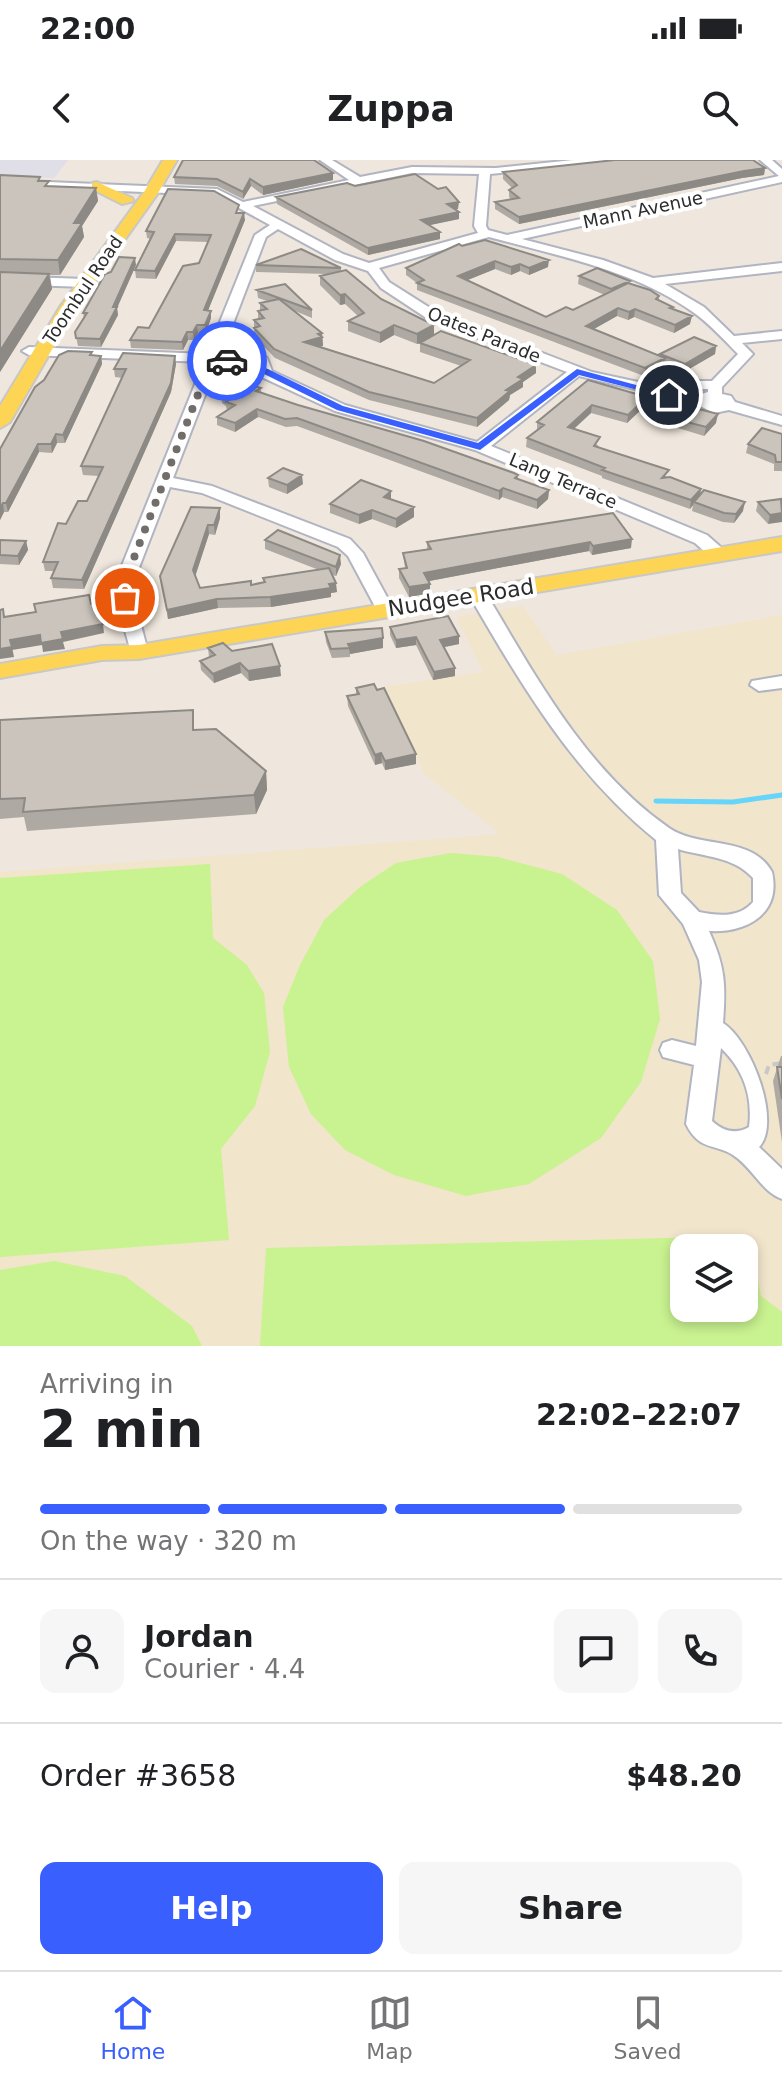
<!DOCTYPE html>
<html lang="en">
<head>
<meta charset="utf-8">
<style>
  body { margin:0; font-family:"DejaVu Sans",sans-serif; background:#f6f6f6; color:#202124; height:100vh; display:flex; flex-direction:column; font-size:30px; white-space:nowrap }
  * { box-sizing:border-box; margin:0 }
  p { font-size:26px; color:#757577 }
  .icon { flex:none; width:44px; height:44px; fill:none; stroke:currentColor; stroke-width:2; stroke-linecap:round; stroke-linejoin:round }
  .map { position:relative; height:1186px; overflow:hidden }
  .drawer { display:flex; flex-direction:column; background:#fff; flex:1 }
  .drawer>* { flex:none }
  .tools { position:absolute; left:670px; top:1074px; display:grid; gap:16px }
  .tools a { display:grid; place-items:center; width:88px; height:88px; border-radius:16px; background:#fff; box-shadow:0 4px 12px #0003; font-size:40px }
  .pin { position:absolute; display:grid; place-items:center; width:68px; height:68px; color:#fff; margin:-34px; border:4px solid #fff; border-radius:50%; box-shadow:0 2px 8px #0007 }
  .courier { position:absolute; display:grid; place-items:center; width:80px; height:80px; margin:-40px; border:6px solid #3960ff; border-radius:50%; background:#fff; color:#222; box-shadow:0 2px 10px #0007 }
  .summary em { font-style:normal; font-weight:700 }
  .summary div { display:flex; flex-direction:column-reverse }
  .summary { display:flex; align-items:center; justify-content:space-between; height:136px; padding:0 40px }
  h1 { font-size:52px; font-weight:700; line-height:60px }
  .bar { display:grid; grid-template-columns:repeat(4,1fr); gap:12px 8px; align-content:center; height:96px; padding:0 40px }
  .bar i { height:10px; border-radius:6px; background:#e0e0e0 }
  .bar .selected { background:#3960ff }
  .bar p { grid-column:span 4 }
  .line { display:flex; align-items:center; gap:20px; padding:0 40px; border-top:2px solid #e0e0e0 }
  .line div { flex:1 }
  .round { display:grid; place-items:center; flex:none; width:84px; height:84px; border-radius:16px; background:#f6f6f6 }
  .cta { display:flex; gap:16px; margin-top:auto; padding:16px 40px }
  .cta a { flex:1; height:92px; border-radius:16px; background:#3960ff; color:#fff; font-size:32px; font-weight:700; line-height:92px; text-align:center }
  .cta a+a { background:#f6f6f6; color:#202124 }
  .status { display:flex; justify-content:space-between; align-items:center; height:56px; padding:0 40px; background:#fff; direction:ltr }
  .status svg { height:22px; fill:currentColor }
  header { display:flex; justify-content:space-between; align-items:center; height:104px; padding:0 40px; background:#fff; font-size:36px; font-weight:700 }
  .dock { display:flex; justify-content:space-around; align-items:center; height:112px; border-top:2px solid #e0e0e0; background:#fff; font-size:22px; color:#757577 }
  .dock a { display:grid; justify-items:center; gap:4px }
  .dock .selected { color:#3960ff }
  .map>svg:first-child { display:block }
</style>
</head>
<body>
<div class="status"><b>22:00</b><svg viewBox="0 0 49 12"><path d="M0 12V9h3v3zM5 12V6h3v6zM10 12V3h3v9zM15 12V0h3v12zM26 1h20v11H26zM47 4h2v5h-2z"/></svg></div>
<header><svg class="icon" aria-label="back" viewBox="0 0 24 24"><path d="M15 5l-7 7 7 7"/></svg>Zuppa<svg class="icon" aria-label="search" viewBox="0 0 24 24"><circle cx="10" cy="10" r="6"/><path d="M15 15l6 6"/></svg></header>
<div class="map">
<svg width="782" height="1186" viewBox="0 0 782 1186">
  <rect width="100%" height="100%" fill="#efe7dd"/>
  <path fill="#e0dee7" d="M0,0H68L54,18L0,16Z"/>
  <path fill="#f1e5cb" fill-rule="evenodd" d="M523,446L557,495L782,455V1186H0V712L500,674L424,614L384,527L483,512L456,457ZM684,1088H744V1148H684Z"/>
  <path fill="#c9f290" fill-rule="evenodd" d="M451,693L498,697L562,714L617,750L653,801L660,859L641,922L601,978L529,1024L466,1036L394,1015L345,990L311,954L289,907L283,847L300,805L324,760L360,727L396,703Z
    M210,704L213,778L247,805L264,833L270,892L255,946L221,989L229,1080L0,1097V718Z
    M749,1076L761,1136L782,1152V1186H260L266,1088ZM684,1088H744V1148H684Z
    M54,1101L125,1116L192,1166L202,1186H0V1110Z"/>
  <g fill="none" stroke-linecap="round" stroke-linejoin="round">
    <path stroke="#67d4f9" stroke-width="5" d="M656,641L733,642L782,635"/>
    <defs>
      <path id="minor" d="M320,0H332L360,17L412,7L496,8L573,0H610L605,3L490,14L486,66L488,70L507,75L779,16L760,0H772L782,9V22L522,79L603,100L653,118L782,103V111L665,124L704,147L734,176L782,171V179L742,183L753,194L722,227V234L731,236L735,242L782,256V265L729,250L714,253L694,243L579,216L491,286L707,375L724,390V398H712L695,383L475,290L335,251L244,209L217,204L173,318L212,326L350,379L363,393L394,450L391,454H379L348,396L338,387L202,333L170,327L135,418L134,438L148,492L139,498L132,496L116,438L117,418L204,202L29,195L22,191L29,187L207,194L255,75L270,65L215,35L0,26V20L217,29L243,42L349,20ZM412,13L479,14L474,66L478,73L369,103L343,94L253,46ZM278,69L335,100L368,111L381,128L428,159L567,212L477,282L345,245L272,211L267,198L231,169L266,77ZM489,77C559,96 633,110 693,152C709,163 724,180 738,194L712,221H682L675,225L682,229H708V232L698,235L592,212L438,153L389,122L379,108ZM227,180L256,203L220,196Z
        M0,116L85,119L91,123L85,127L0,124Z
        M478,430L487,435C537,519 587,611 669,668C699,689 752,675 772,712C782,757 742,773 709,771C725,806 726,824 723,863C752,882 782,963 759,987L782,1009V1039C761,1031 752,1007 733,995C714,983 699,991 686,964L694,905L663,897L660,890L663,883L672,880L696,886L702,822L699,800L683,764L659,735L656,680C573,613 522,526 469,435ZM678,689C704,697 733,696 753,718V742C740,758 718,756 699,752L681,733ZM721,888C743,909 753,936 749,967C735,975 723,971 712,961Z
        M782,516V528L759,531L750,525L752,521Z"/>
      <path id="major" d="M163,0H177L158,33L76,148L10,262L0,268V246L60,147L144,32Z
        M97,22L132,38L134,41L122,44L92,29V23Z
        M782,377V391L139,499L102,500L0,518V504L102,486L139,485Z"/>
    </defs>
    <use href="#minor" stroke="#b1b4c1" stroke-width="4"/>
    <use href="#major" stroke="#c8c8c8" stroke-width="4"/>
    <path stroke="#c8c8c8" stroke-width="4" stroke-dasharray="8 5" stroke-linecap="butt" d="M766,914L769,905L782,903"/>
    <use href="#minor" fill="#fff" fill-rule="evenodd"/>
    <use href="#major" fill="#fdd453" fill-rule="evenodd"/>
  </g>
  <path fill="#aea9a2" d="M765,8L764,15L742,18L519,64L495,49V42L511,39L509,37V30L512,28L503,19V12Z
    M0,15L41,21L49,26L96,28L98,41L82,66L84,77L60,115H50L52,129L0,212Z
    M174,17L333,20L263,35L251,26L243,39L217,26L175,24Z
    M355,26L458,49H455L459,52V59L429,65L440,79L368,95L277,44L276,37Z
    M240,52L245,60L208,150L211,151V158L206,173H198L194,180H188L183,190L131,188L130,180L149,168L199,103L208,82L176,81L156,119L136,118L135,110L151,79L147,78L146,71Z
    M462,86L548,107L529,115L520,111L511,115L495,109L467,120L546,157L573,150L605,135L578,124L579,116L630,123L659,136V140L673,147L672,149L690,164L674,173L634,157L628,160L617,156L594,169L660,196V194L716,186L715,194L684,212L665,205L664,206L644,216L417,130V123L406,115V108Z
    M136,105L117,148L118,155L101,187L78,186L75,172L84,158L83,153Z
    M256,105L341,108V112L381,139L434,165V175L417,184L394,175L380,183L348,171V161L358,156L345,144L340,145L320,125V116L327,114L256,112Z
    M257,130L312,150V158L295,151L322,173L323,186H319L434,223L461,206L420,192V183L536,213L523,222V227L510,235L509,240L477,267L369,240L275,198L254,176V160L258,159V151L260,150V143L267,141L258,138Z
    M92,196H101L102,204L65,283H57L52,293L39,292L8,352H4L0,360V289Z
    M176,204L171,232L84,429L53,428L51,418L54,411H45L43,402L66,364L87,341L99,316L83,315L81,306L123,218L115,217L114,209Z
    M588,220L646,245L627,263L591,253L574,269L599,286L598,287L668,317L700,334L743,351L734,363L723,362L692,351L693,345L690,349L602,318V316L526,287L527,278L537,270V262Z
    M261,228V233L518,315V319L549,330L548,339L537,349L502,337L499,340L297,266L286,267L258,257L235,272L217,265V257L227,250L226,246L222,243L221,235Z
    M679,260L716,263L704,276L678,268Z
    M782,274V311H774V304L746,293L748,284Z
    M268,318L303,324L287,334L269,327Z
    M781,339L768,364L756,351L758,342Z
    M391,340L414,357L396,368L372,359L359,364L330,353V344Z
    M191,347L220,358L215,375L209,374L195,416L200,428L264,423L263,418L319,410L265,389V380L341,404L336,416L332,415L337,432L331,433V437L271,447L218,448L168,459L160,416Z
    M613,353L631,388L592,395L589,391L429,421L430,424V433L409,437L399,418V409L405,408L403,393L427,389V382Z
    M0,380L26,381L28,390L19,405L0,404Z
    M390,467L459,476V484L444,487L455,516L433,520L416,485L396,488L390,475Z
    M325,472L383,478V488L350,494V497L332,498L326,482Z
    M208,488L232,491L281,516L249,521L241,513L214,523L201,510L200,501L209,497Z
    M356,528L416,594V604L385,610L382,603L375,605L348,546L347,536L356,534Z
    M0,560L195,570L266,611L267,630L256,654L27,671L24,657L0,659Z
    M781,896H782V982L773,921Z"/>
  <path fill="#8d8984" d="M765,8L764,15L742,18L519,64V57L744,11Z
    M333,13V20L263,35V27Z
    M250,19L251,26L243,39V32Z
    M96,28L98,41L82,66L84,77L60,115L58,100L74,63Z
    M459,42L458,49L447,51V44Z
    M459,52V59L421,67V60Z
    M244,53L245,60L205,158L204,150Z
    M440,72V79L368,95V88Z
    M175,74L176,81L156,119L155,111Z
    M135,98L136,105L117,148L118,155L101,187L100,179Z
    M549,100L548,107L529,115V108Z
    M495,101V109L458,124V116Z
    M520,104V111L511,115V107Z
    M49,114L52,129L0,212V191Z
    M345,134V144L340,145V135Z
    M618,148L617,156L585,174L586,166Z
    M635,149L634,157L628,160L629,152Z
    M211,151V158L206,173L205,165Z
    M692,156L690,164L674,173L675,165Z
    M197,165L198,173L194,180L193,172Z
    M394,165V175L380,183V173Z
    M434,165V175L417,184V174Z
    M187,172L188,180L183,190L182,182Z
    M322,173L323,186L305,190L304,182Z
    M716,186L715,194L684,212L685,204Z
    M101,196L102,204L65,283L63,275Z
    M175,196L176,204L171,232L84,429L82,420Z
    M665,198L664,206L644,216L645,208Z
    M536,205V213L523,222V227L510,235L509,240L477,267V258L518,217Z
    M647,237L646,245L627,263L628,255Z
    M592,245L591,253L567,275L568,267Z
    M257,249L258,257L235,272V263Z
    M718,254L716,263L704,276L706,267Z
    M56,274L57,283L52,293L51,284Z
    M38,284L39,292L8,352L6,343Z
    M302,315L303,324L287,334V325Z
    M503,328L502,337L499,340V331Z
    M701,329L700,338L694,342L693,345L690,349L691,340Z
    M549,330L548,339L537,349V340Z
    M391,331V340L384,337Z
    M745,342L743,351L734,363L736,354Z
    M3,343L4,352L0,360V348Z
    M414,347V357L396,368V359Z
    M220,348V358L215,375L214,365Z
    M372,350V359L359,364V355Z
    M782,353V362L768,364L770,355Z
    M208,365L209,374L194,420L193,410Z
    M632,379L631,388L592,395L593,386Z
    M26,381L28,390L19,405L18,396Z
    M590,382L589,391L424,422V413Z
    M340,395L341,404L336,416V407Z
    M336,423L337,432L331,433V437L271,447L270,437Z
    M430,424V433L409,437V427Z
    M217,439L218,448L168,459L167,450Z
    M103,464L104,473L63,482L65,489L43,492L42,485L12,490L10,480L61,472Z
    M459,476V484L440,488V480Z
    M416,477V485L396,488V480Z
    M383,478V488L350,494L348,484Z
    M12,487L14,497L0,499V489Z
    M240,503L241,513L214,523L213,514Z
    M280,506L281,516L249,521L248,511Z
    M455,508V516L433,520L434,512Z
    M381,593L382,603L375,605V595Z
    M416,594V604L385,610V601Z
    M266,611L267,630L256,654L254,635Z"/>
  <path fill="#cac4bc" stroke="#8d8984" stroke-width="2" d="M183,0H314L333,13L263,27L250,19L243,32L217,19L174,17Z
    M615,0H753L765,8L744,11L519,57L495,42L519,38L509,30L517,25L503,12Z
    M415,14L438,29L446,27L459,42L447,44L459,52L421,60L440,72L368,88L276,37L347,23L355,26Z
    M0,15L40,17L38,21H49L45,26L96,28L74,63H82L58,100L0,99Z
    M168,29L214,31L239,45L236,53H244L204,150L211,151L205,165H197L193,172H187L182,182L130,180L138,167L149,168L183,106L199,103L211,75L175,74L155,111L135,110L154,72L146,71Z
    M485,80L549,100L529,108L520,104L511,107L495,101L458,116L546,157L566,147L573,150L628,123L650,130L659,136L656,139L673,147L670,148L692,156L675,165L635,149L629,152L618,148L586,166L665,198L645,208L417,123L424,120L406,108L459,84L462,86Z
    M301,89L341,108L256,105Z
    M119,97L135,98L113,147H117L100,179L76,178L75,172L87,153H83L105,114L111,112Z
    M597,108L630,121L611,129L579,116Z
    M346,110L381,139L434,165L417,174L394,165L380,173L348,161L364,153L345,134L340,135L320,116Z
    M0,112L49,114L0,191Z
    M285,124L312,150L257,130Z
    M279,139L322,173L318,174L322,177L304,182L434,223L470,200L420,183L441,171L536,205L518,217L523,219L506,230L510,231L477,258L369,232L274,189L254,168L260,166L254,160L264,158L258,151L267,149L260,143Z
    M694,177L716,186L685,204L660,194Z
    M68,191L92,192L90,195L101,196L63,275L56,274L51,284H38L6,343H3L0,348V289L35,227L44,220L59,195Z
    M123,193L175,196L171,223L82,420L51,418L58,402H43L58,363L66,364L78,341H87L103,307L81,306L126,209H114Z
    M588,220L647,237L628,255L592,245L568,267L600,277L594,286L669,310L662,318L670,317L701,329L691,340L602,310L605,308L527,278L544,265L537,262Z
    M242,222L261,228L256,231L298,245L424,281L514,313L518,315L515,318L549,330L537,340L503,328L499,331L297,258L285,259L257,249L235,263L217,257L235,245L226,242L229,240L221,235Z
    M691,247L718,254L706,267L679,260Z
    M762,268L782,274V302H776L775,295L748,284Z
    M283,308L302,315L287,325L268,318Z
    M361,320L391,331L384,337L414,347L396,359L372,350L359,355L330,344Z
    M704,330L745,342L736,354L724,353L694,342Z
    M781,339L782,353L770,355L758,342Z
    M191,347L220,348L214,365H208L193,410L200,428L251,421V425L265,422L263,418L329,408L336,423L329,424L331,428L270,437L217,439L167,450L160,416Z
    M613,353L632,379L593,386L590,382L424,413L430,424L409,427L399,409L407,408L403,393L431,389L427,382Z
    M278,370L340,395L336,407L265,380Z
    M0,380L26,381L18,396L0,395Z
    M89,435L91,444L98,443L103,464L61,472L63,479L41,483L40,475L10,480L12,487L0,489V450L3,449L4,457L36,452L34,444Z
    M448,456L459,476L440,480L455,508L434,512L416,477L396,480L390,467Z
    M382,468L383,478L348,484L350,488L331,489L325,472Z
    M223,483L232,491L272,484L280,506L248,511L240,503L213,514L200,501L215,495L208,488Z
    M374,524L377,530L384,528L416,594L385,601L381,593L375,595L347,536L359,534L356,528Z
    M193,550V570L216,569L266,611L254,635L23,652L25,638L0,639V560Z
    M777,907H782V939Z"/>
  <path fill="#3960ff" d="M227,198L268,209L343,246L478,283L577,209L673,235L669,238L579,215L480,290L337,250L262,213L224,203Z"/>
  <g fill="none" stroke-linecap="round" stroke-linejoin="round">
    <path stroke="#706d6a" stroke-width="8" stroke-dasharray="0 14.4" d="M125,438L126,418L212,199L227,201"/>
  </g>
  <g text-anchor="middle" stroke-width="8" stroke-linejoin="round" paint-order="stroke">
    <g font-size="18" fill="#2c2c2c" stroke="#fff">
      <text transform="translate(643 50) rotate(-12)" y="6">Mann Avenue</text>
      <text transform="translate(83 130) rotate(-56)" y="6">Toombul Road</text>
      <text transform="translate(484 175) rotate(22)" y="6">Oates Parade</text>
      <text transform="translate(563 321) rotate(23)" y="6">Lang Terrace</text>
    </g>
    <g font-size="22" fill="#2c2c2c" stroke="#fff">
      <text transform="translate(461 437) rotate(-9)" y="8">Nudgee Road</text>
    </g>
  </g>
</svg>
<div class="tools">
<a><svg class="icon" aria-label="layers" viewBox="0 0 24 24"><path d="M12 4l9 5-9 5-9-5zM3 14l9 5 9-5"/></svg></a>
</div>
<div class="pin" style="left:125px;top:438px;background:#ea580c"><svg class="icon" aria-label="bag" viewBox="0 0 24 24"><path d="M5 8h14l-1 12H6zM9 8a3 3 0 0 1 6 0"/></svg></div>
<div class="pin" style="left:669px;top:235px;background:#1f2937"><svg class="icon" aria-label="home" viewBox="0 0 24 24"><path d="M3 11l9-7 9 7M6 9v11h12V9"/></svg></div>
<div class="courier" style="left:227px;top:201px"><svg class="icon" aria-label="car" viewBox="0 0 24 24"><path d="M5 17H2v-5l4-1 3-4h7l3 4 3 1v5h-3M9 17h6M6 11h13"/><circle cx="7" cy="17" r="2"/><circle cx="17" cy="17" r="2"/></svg></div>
</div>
<section class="drawer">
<div class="summary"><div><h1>2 min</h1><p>Arriving in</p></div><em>22:02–22:07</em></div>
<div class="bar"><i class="selected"></i><i class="selected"></i><i class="selected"></i><i></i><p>On the way · 320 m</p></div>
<div class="line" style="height:144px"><a class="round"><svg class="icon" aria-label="person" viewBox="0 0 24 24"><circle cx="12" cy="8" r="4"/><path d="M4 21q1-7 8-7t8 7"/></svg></a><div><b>Jordan</b><p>Courier · 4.4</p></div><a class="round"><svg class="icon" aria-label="chat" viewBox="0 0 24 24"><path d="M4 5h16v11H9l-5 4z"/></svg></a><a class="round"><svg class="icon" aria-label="phone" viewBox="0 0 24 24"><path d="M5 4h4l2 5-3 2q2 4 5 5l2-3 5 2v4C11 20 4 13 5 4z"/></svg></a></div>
<div class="line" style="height:104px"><div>Order #3658</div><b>$48.20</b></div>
<div class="cta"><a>Help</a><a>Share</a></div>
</section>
<nav class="dock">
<a class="selected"><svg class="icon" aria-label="home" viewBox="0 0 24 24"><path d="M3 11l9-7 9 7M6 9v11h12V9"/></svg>Home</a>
<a><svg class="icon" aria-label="map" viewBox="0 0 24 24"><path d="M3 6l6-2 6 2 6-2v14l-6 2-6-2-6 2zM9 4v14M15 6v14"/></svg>Map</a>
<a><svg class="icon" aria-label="saved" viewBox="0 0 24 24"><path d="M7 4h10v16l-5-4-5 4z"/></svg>Saved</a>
</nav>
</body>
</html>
